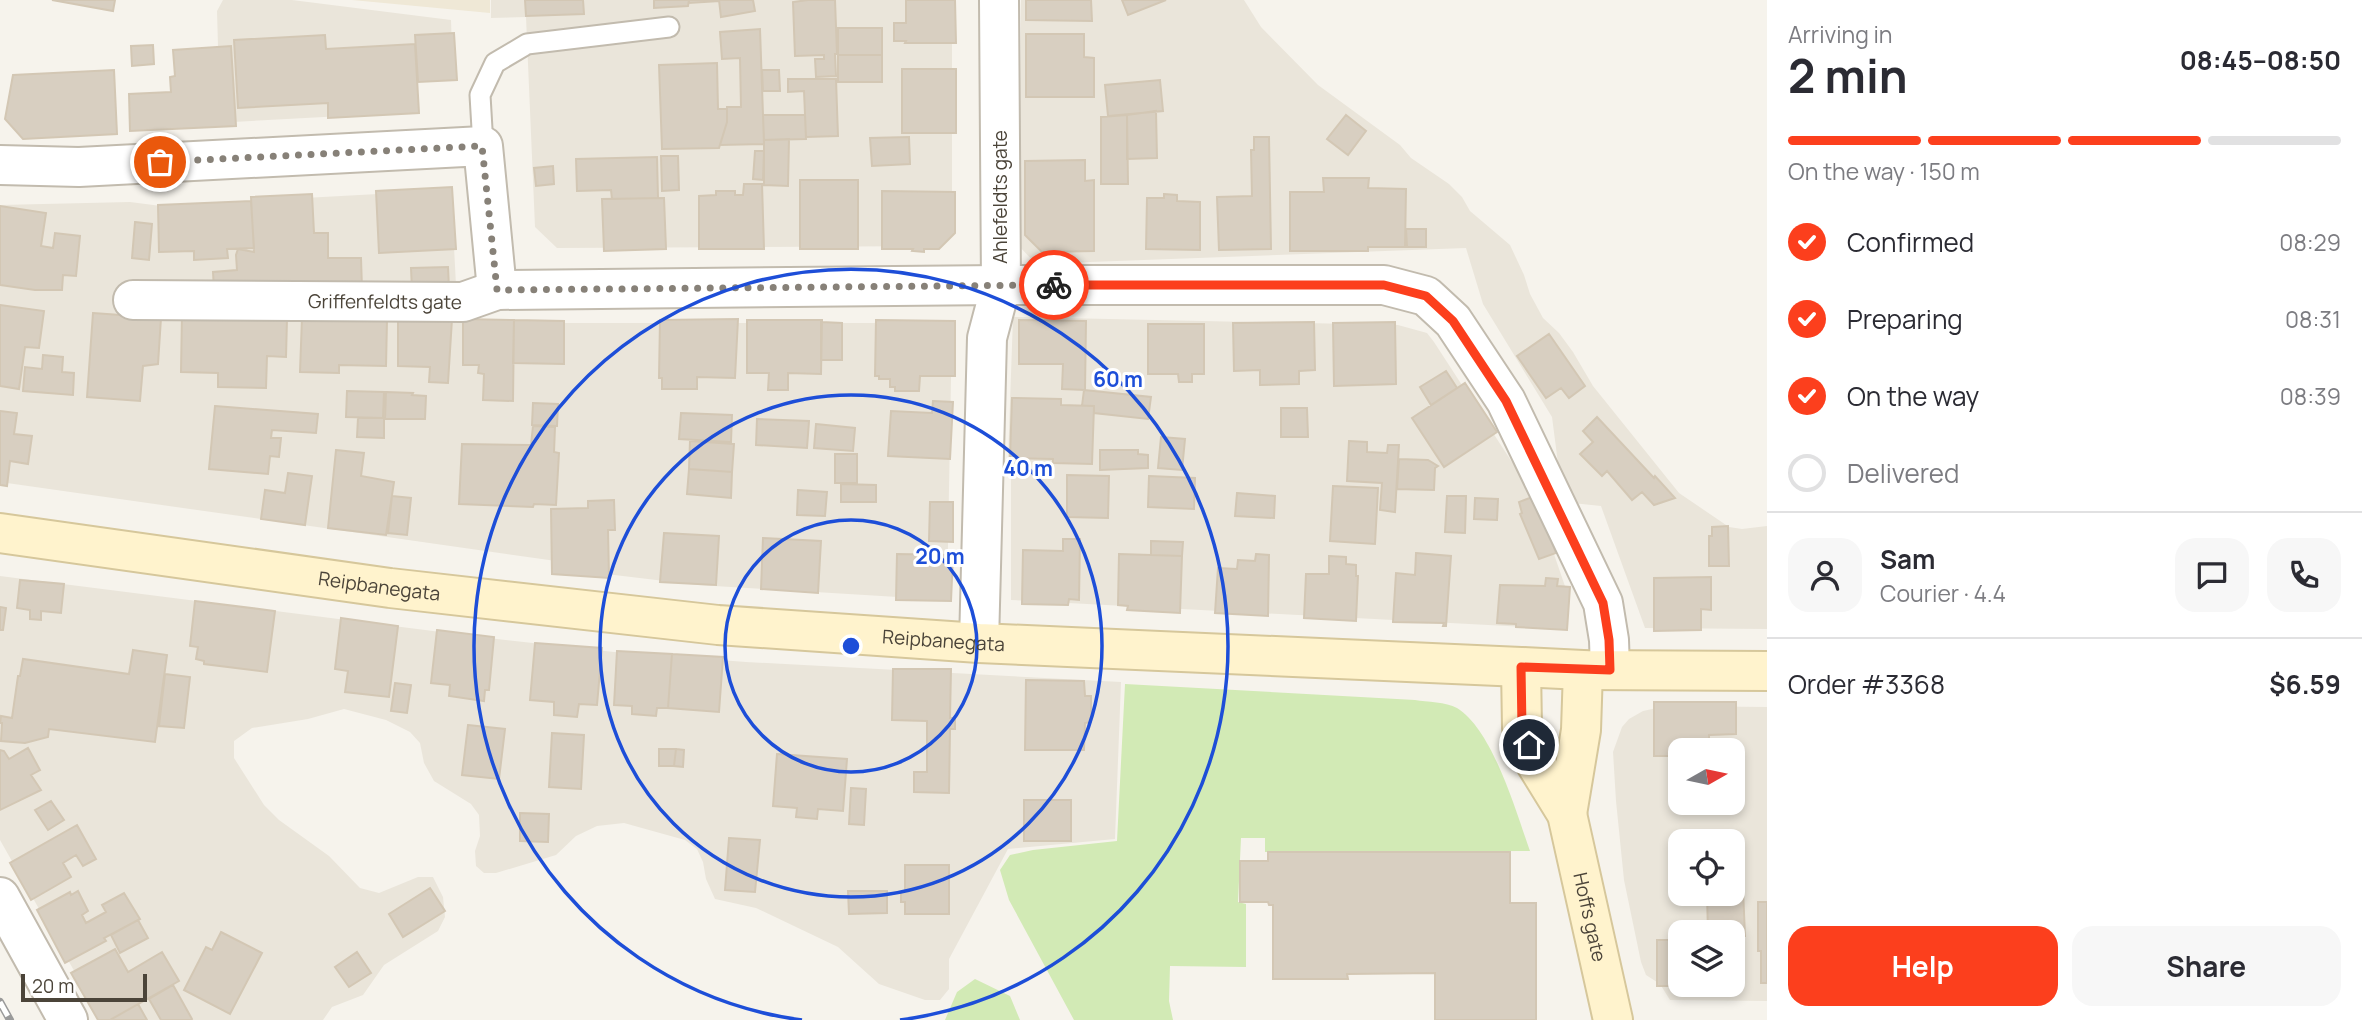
<!DOCTYPE html>
<html lang="en">
<head>
<meta charset="utf-8">
<style>
  body { margin:0; font-family:Manrope,sans-serif; background:#f7f7f7; color:#2b2b33; height:100vh; display:flex; flex-direction:column; font-size:26px; white-space:nowrap }
  * { box-sizing:border-box; margin:0 }
  p { font-size:23px; color:#7c7c81 }
  .icon { flex:none; width:38px; height:38px; fill:none; stroke:currentColor; stroke-width:2; stroke-linecap:round; stroke-linejoin:round }
  .map { position:relative; flex:1; overflow:hidden }
  .details { display:flex; flex-direction:column; background:#fff; width:595px }
  .details>* { flex:none }
  .needle { width:46px; rotate:81deg }
  .buttons { position:absolute; left:1668px; top:738px; display:grid; gap:14px }
  .buttons a { display:grid; place-items:center; width:77px; height:77px; border-radius:14px; background:#fff; box-shadow:0 4px 10px #0003; font-size:35px }
  .scale { position:absolute; left:21px; bottom:18px; width:126px; box-sizing:border-box; padding-left:7px; border:4px solid #4b4439; border-top:0; font-size:19px; line-height:24px; white-space:nowrap; color:#4b4439; -webkit-text-stroke:5px #fff; paint-order:stroke }
  .pin { position:absolute; display:grid; place-items:center; width:60px; height:60px; color:#fff; margin:-30px; border:4px solid #fff; border-radius:50%; box-shadow:0 2px 7px #0007 }
  .courier { position:absolute; display:grid; place-items:center; width:70px; height:70px; margin:-35px; border:5px solid #fc3f1d; border-radius:50%; background:#fff; color:#222; box-shadow:0 2px 9px #0007 }
  .overview em { font-style:normal; font-weight:700 }
  .overview div { display:flex; flex-direction:column-reverse }
  .overview { display:flex; align-items:center; justify-content:space-between; height:119px; padding:0 21px }
  h1 { font-size:46px; font-weight:700; line-height:52px }
  .bar { display:grid; grid-template-columns:repeat(4,1fr); gap:10px 7px; align-content:center; height:84px; padding:0 21px }
  .bar i { height:9px; border-radius:5px; background:#e1e1e2 }
  .bar .active { background:#fc3f1d }
  .bar p { grid-column:span 4 }
  .line { display:flex; align-items:center; gap:18px; padding:0 21px; border-top:2px solid #e1e1e2 }
  .line div { flex:1 }
  .round { display:grid; place-items:center; flex:none; width:74px; height:74px; border-radius:21px; background:#f7f7f7 }
  ol { padding:0 21px; list-style:none }
  li { display:flex; align-items:center; gap:21px; height:77px }
  li p { margin-inline-start:auto }
  li .icon { padding:7px; border-radius:50%; background:#fc3f1d; color:#fff; stroke-width:4 }
  li:last-child { color:#7c7c81 }
  li i { width:38px; height:38px; border:4px solid #e1e1e2; border-radius:50% }
  .primary-button { display:flex; gap:14px; margin-top:auto; padding:14px 21px }
  .primary-button a { flex:1; height:80px; border-radius:21px; background:#fc3f1d; color:#fff; font-size:28px; font-weight:700; line-height:80px; text-align:center }
  .primary-button a+a { background:#f7f7f7; color:#2b2b33 }
  main { display:flex; flex:1; min-height:0 }
  .map>svg:first-child { display:block }
</style>
</head>
<body>
<main>
<div class="map">
<svg width="1767" height="1020" viewBox="0 0 1767 1020">
  <rect width="100%" height="100%" fill="#f6f3ec"/>
  <path fill="#eae5da" fill-rule="evenodd" d="M223,0H292L451,20L453,79L417,82V112L233,122L229,46H218L217,11Z
    M491,0H952V235L941,246L557,248L535,227L526,17L491,18Z
    M1021,0H1244L1261,27L1318,85L1400,145L1411,158L1449,184L1462,197L1470,211L1510,245L1524,275L1530,294L1543,318L1559,333L1573,352L1593,386L1679,493L1729,527L1742,529L1767,526V629L1645,628L1601,506L1563,502L1552,417L1483,304L1466,248L1036,264L1019,246Z
    M451,190L458,323H952L947,600L698,585L556,568V561L0,482V205L130,202L161,206Z
    M1013,317L1398,325L1427,333L1434,342L1534,496L1567,592L1566,629L1011,600V461L1008,460Z
    M0,576L488,638L614,652L746,662L1121,682L1115,839L1008,849L949,959V989L940,1000H925L879,984L838,947L756,908L715,899L706,879L703,862L697,849L685,840L624,823L597,826L576,836L556,855L496,873H484L476,866L475,851L480,836L479,815L471,804L434,781L424,763L420,743L410,732L386,720L344,709L308,719L252,728L234,741V758L264,805L279,820L329,856L360,888L379,893L418,877H433L443,897L445,917L438,931L384,965L363,995L332,1007L323,1020H102L0,840Z
    M1666,706L1767,707V1001L1670,1000L1660,984L1646,975L1641,962L1624,880L1616,801L1613,752L1622,727L1629,719L1643,711ZM1680,751H1732V803H1680ZM1680,842H1732V894H1680ZM1680,933H1732V985H1680Z"/>
  <path fill="#efe8d6" d="M352,0H490V13Z"/>
  <path fill="#d2eab5" d="M1125,684L1415,700C1427,702 1446,702 1457,708C1493,730 1516,812 1530,851L1265,852V838H1241L1238,902L1246,904V967L1170,966L1169,1001L1173,1020H1074L1009,900L1000,870L1010,855L1033,850L1117,841Z
    M975,979L1010,996L1020,1020H945L957,992Z"/>
  <path fill="#d8cfc1" stroke="#d3c7b4" stroke-width="2" d="M52,0H115L113,11Z
    M525,0H583L584,14L526,16Z
    M654,0H689L688,6L654,8Z
    M689,0H719V1L689,3Z
    M719,0H753L755,11L721,17Z
    M808,0H835L837,54H835L836,76L816,77L815,59H824V55L795,56L793,2Z
    M906,0H955L956,43H905L906,41H894V23H906Z
    M1026,0H1091L1092,21L1026,20Z
    M1122,0H1166L1128,15Z
    M838,28H882V55H838Z
    M760,29L764,144L720,145L727,122V107H741L740,58L722,59L720,32Z
    M454,33L457,80L418,82L415,35Z
    M1026,34H1084V57L1094,58V97H1026Z
    M325,35L326,49L415,44L419,113L328,118V103L238,108L234,40Z
    M153,45L154,64L132,66L131,46Z
    M231,46L236,126L130,131L129,94L171,92L170,77L175,76L173,50Z
    M838,55H882V82H838Z
    M717,63L718,109H727V122L719,148L662,149L659,65Z
    M902,69H956V133H902Z
    M114,70L117,134L23,139L5,119L13,75Z
    M762,70H779L780,91H763Z
    M788,79H836L838,136L806,137L804,91L788,92Z
    M1160,80L1163,111L1108,116L1105,85Z
    M1156,111L1157,158L1127,159V115Z
    M763,115H805L806,139L764,140Z
    M1127,115L1128,184H1101V117Z
    M1346,115L1366,131L1348,155L1327,139Z
    M909,137L910,164L872,166L870,138Z
    M1254,137H1269L1271,249L1219,250L1217,197L1252,196L1251,150H1254Z
    M789,139L788,186L764,185V140Z
    M755,151H764L763,180L753,179Z
    M661,156H678L679,190L662,191Z
    M657,157L658,198L612,199L611,190L577,191L576,159Z
    M1085,160V181L1094,180V251L1042,252L1025,235V161Z
    M553,166L554,184L536,186L534,168Z
    M1323,178H1369L1368,188L1406,189L1405,247H1368V251H1290V192H1324Z
    M800,180H858V249H800Z
    M744,184H762L764,249H699V196L716,195V191H735V195H743Z
    M452,187L456,249L379,253L376,191Z
    M882,191L955,192V233L939,249H924V252L912,251L913,249H882Z
    M312,194L314,233H328V258H361L362,289L214,290L213,272L237,270L236,255L238,249L254,252L251,197Z
    M1164,194L1177,195V201L1200,202V250L1146,249L1147,198H1164Z
    M664,198L666,249L604,251L602,199Z
    M251,201L254,248L227,249L228,258L194,260V251L159,252L158,205Z
    M0,206L46,213L41,246L53,248L55,233L80,236L76,276L63,275L62,290H35L0,285Z
    M135,222L152,224L149,260L132,258Z
    M1406,229H1426V247H1407Z
    M448,267L449,289L412,290L411,268Z
    M0,305L44,311L39,348L25,347L19,389L0,386Z
    M93,313L161,318L158,364L143,366L140,401L87,397Z
    M182,314L287,319L286,357L267,356L266,388L218,387V373L181,372Z
    M302,318L387,320L386,366L339,365V373L300,372Z
    M398,319H452L448,383L429,382L430,367L398,366Z
    M463,319L514,320L513,401L483,400L484,374L478,373L479,365H463Z
    M738,319L735,378L697,377V389H662V378H659L660,320Z
    M514,320L564,321V364L513,363Z
    M747,320H822L821,374L788,373V390H768L769,373H747Z
    M876,320L955,321V376H920L919,391H895V387H890V379H879V376H875Z
    M1019,320L1086,321L1085,390L1062,389L1063,364H1019Z
    M821,322L842,323V360H821Z
    M1314,322L1315,370L1299,371V384L1260,385V370L1234,371L1233,323Z
    M1395,322L1396,384L1334,386L1333,323Z
    M1148,324H1204V374H1192V382H1179L1178,374H1148Z
    M1549,334L1585,386L1569,398L1561,388L1546,398L1517,356Z
    M43,355L63,357L62,372L74,373L73,395L23,391L25,367L42,369Z
    M1446,371L1457,388L1431,405L1420,387Z
    M1465,383L1497,432L1444,467L1412,418Z
    M1084,390L1151,397L1148,419L1094,413V406H1082Z
    M347,391L384,392L383,418L346,417Z
    M386,392L413,393L412,395L426,396L425,419H385Z
    M1012,398L1061,399V405L1094,406L1092,464L1053,463V459L1010,458Z
    M933,401L953,402L950,459L888,456L891,411L932,413Z
    M533,403L558,404L557,426L532,425Z
    M215,406L318,414L316,433L272,430L271,438H281L279,457L270,456L268,474L209,469Z
    M1281,408H1307L1308,437H1281Z
    M0,411L17,413L14,434L32,436L28,464L10,461L7,486L0,485Z
    M681,413L732,415L731,442L679,439Z
    M1597,417L1654,478L1655,476L1675,498L1654,505L1642,492L1632,500L1607,471L1602,476L1580,454L1593,442L1583,431Z
    M358,418H384V438L357,437Z
    M757,419L809,421L807,448L756,445Z
    M816,424L855,428L853,451L814,448Z
    M533,426L555,427L554,452L559,453L556,505L534,504L533,507L459,504L462,444L531,445Z
    M1161,437L1185,439L1182,470L1158,468Z
    M690,441L734,444L732,472L689,469Z
    M1349,441L1367,442V452L1387,453L1388,445H1399L1395,512L1380,510L1382,483L1347,481Z
    M336,450L364,453L361,476L394,482L386,535L328,528Z
    M1100,450H1138V454L1148,455V468L1100,470Z
    M835,454H857V483H835Z
    M1399,459L1428,460L1438,466L1435,468L1434,490L1397,489Z
    M689,469L732,472L731,498L687,494Z
    M288,473L312,476L305,525L261,519L265,490L285,493Z
    M1067,475L1109,476L1108,518L1067,517Z
    M1149,476L1195,478L1194,509L1148,507Z
    M841,484L876,485V502H841Z
    M1333,486L1378,488L1375,544L1330,541Z
    M798,490L827,492L825,516L797,515Z
    M1237,493L1275,496L1274,518L1235,516Z
    M392,496L411,498L407,535L388,533Z
    M1447,496H1466L1465,533L1445,532Z
    M1535,496L1555,545H1553L1556,553L1539,559L1520,514L1522,513L1519,502Z
    M1475,498L1498,499L1497,520L1474,519Z
    M614,500L615,530H608L609,578L552,574L551,509L588,508V501Z
    M930,502H953V542L929,541Z
    M1728,526L1729,566H1709V536H1712V527Z
    M664,533L719,536L716,585L660,582Z
    M763,538L821,541L818,593L761,589Z
    M1063,539H1080L1079,600L1069,599L1068,605L1022,604L1023,550L1063,551Z
    M1151,541L1183,542L1182,556L1151,555Z
    M1416,553L1451,556L1446,626H1443L1444,623L1393,622L1396,573L1415,575Z
    M897,554L953,555L951,601L896,600Z
    M1119,554L1182,556L1180,613L1127,610L1128,606L1118,605Z
    M1256,554L1269,555L1268,616L1215,613L1218,568L1237,569L1238,560L1255,561Z
    M1329,556L1346,557V564L1356,565V576H1358L1356,621L1304,618L1306,574H1329Z
    M1711,577V610L1701,609V630L1654,631V578Z
    M1546,578L1558,579L1557,586L1570,587L1567,630L1516,627V624L1497,623L1500,585L1545,586Z
    M20,580L64,584L61,613L41,611V620L30,619V610L17,608Z
    M195,601L275,611L267,672L204,664V661L196,659L198,647L190,646Z
    M0,607L6,608L3,630H0Z
    M341,618L398,626L389,697L345,692L348,671L335,669Z
    M437,630L494,637L489,690H485L484,701L449,696L450,685L431,683Z
    M535,643L602,648L597,705L579,704L577,717L554,715V702L530,700Z
    M133,650L167,655L155,742L49,729L48,737L25,743L1,741L2,723H0L1,716L12,718L18,676H20L23,659L129,674Z
    M617,651L672,654L668,708H657L656,716L632,714V706L614,705Z
    M672,654L723,657L719,712L668,708Z
    M893,669H951L950,718H955V729H950L949,793L914,792V772H927V721L892,720Z
    M165,674L190,677L184,728L159,726Z
    M1026,680L1084,681L1085,696H1091V722L1085,723L1084,750H1025Z
    M395,683L411,685L407,713L391,711Z
    M1654,702H1736V734L1709,735V751H1680V756H1654Z
    M468,725L505,729L499,779L462,775Z
    M552,733L584,735L581,789L549,787Z
    M28,748L40,770L31,775L41,790L0,810V750L4,751L9,759Z
    M659,749H676L674,766H659Z
    M676,749L684,750L683,767L674,766Z
    M1732,753H1739V772H1732Z
    M777,754L847,759L843,811L818,809L817,819L796,817L797,808L773,806Z
    M1671,772H1680V792L1670,791Z
    M851,788L866,789L864,825L849,824Z
    M1024,800H1071V841H1024Z
    M51,801L64,820L48,830L35,810Z
    M520,813L549,814L548,842L520,841Z
    M77,825L96,859L83,866L76,855L63,863L71,877L31,900L10,863Z
    M729,838L760,840L755,892L725,890Z
    M1268,852H1510V903H1536V1020H1435V973L1347,974L1348,979H1273V905H1269L1268,902H1240V861H1268Z
    M905,865H949V914H905V902H901V892H905Z
    M430,888L445,911L403,937L389,914Z
    M1732,889H1743L1745,936H1732V933H1708L1707,894H1732Z
    M78,891L88,911L82,915L86,923L106,912L102,905L124,893L140,919L104,938L106,941L65,963L37,910L70,892L71,895Z
    M848,891H887V913L849,914Z
    M1758,902H1767V983H1761V951H1758Z
    M138,920L148,938L120,953L111,935Z
    M221,932L262,953L230,1014L184,990L206,947L212,950Z
    M1657,940H1680V985L1684,986H1657Z
    M115,949L128,972L162,952L179,981L110,1020H98L71,973Z
    M357,952L371,973L349,987L335,967Z
    M173,985L192,1019L191,1020H161L149,999Z
    M138,1004L147,1020H110Z"/>
  <g fill="none" stroke-linecap="round" stroke-linejoin="round">
    <defs>
      <path id="lane" d="M483,146L480,95L495,63L527,44L669,27"/>
      <g id="street">
        <path d="M0,165L79,167L483,146L497,290"/>
        <path id="s1" d="M133,300L463,302L497,290L1001,285H1384L1426,296L1453,321L1506,401L1603,603L1609,640L1610,670"/>
        <path d="M979,643L987,338L1001,285L999,0"/>
        <path d="M0,897L68,1020"/>
      </g>
      <g id="secondary">
        <path id="s2" d="M0,533L390,588L718,625L979,643L1521,667L1583,670L1767,671"/>
        <path id="s3" d="M1521,667L1522,728L1535,762L1567,814L1613,1020"/>
        <path d="M1567,814L1581,730L1583,670"/>
      </g>
    </defs>
    <use href="#lane" stroke="#c2bbae" stroke-width="23"/>
    <use href="#street" stroke="#c2bbae" stroke-width="42"/>
    <use href="#secondary" stroke="#d6c79b" stroke-width="42"/>
    <use href="#lane" stroke="#fff" stroke-width="19"/>
    <use href="#street" stroke="#fff" stroke-width="38"/>
    <use href="#secondary" stroke="#fff3cd" stroke-width="38"/>
    <defs>
      <path id="rail" d="M0,1002L10,1020"/>
    </defs>
    <use href="#rail" stroke="#9a9a9a" stroke-width="8"/>
    <use href="#rail" stroke="#fff" stroke-width="5" stroke-dasharray="16" stroke-linecap="butt"/>
  </g>
  <g fill="none" stroke-linecap="round" stroke-linejoin="round">
    <path stroke="#878178" stroke-width="7" stroke-dasharray="0 12.6" d="M160,162L482,146L497,290L1054,285"/>
    <path stroke="#fc3f1d" stroke-width="9" d="M1054,285H1384L1426,296L1453,321L1506,401L1603,603L1609,640L1610,670L1521,667L1522,728L1529,745"/>
  </g>
  <g fill="none" stroke="#1d4ed8" stroke-width="3.5">
    <circle cx="851" cy="646" r="126"/>
    <circle cx="851" cy="646" r="251"/>
    <path d="M802 1020A377 377 0 1 1 900 1020"/>
  </g>
  <g text-anchor="middle" stroke-width="6" stroke-linejoin="round" paint-order="stroke">
    <g font-size="19" fill="#4b4439" stroke="#fff">
      <text transform="translate(1000 197) rotate(-90)" y="7">Ahlefeldts gate</text>
      <text dy="7" stroke="none"><textPath href="#s1" startOffset="252">Griffenfeldts gate</textPath></text>
      <text dy="7" stroke="none"><textPath href="#s2" startOffset="383">Reipbanegata</textPath></text>
      <text dy="7" stroke="none"><textPath href="#s2" startOffset="950">Reipbanegata</textPath></text>
      <text dy="7" stroke="none"><textPath href="#s3" startOffset="264">Hoffs gate</textPath></text>
    </g>
  </g>
  <circle cx="851" cy="646" r="10" fill="#1d4ed8" stroke="#fff" stroke-width="3.5"/>
  <g font-size="21" text-anchor="middle" font-weight="bold" fill="#1d4ed8" stroke="#fff" stroke-width="6" stroke-linejoin="round" paint-order="stroke">
    <text x="1118" y="387">60 m</text>
    <text x="1028" y="476">40 m</text>
    <text x="940" y="564">20 m</text>
  </g>
</svg>
<div class="buttons">
<a><svg class="needle" viewBox="-14 -14 28 28"><path d="M0-13l5 13h-10z" fill="#e53935"/><path d="M0 13l5-13h-10z" fill="#7c7c81"/></svg></a>
<a><svg class="icon" aria-label="locate" viewBox="0 0 24 24"><circle cx="12" cy="12" r="6"/><path d="M12 2v4M12 18v4M2 12h4M18 12h4"/></svg></a>
<a><svg class="icon" aria-label="layers" viewBox="0 0 24 24"><path d="M12 4l9 5-9 5-9-5zM3 14l9 5 9-5"/></svg></a>
</div>
<div class="scale">20 m</div>
<div class="pin" style="left:160px;top:162px;background:#ea580c"><svg class="icon" aria-label="bag" viewBox="0 0 24 24"><path d="M5 8h14l-1 12H6zM9 8a3 3 0 0 1 6 0"/></svg></div>
<div class="pin" style="left:1529px;top:745px;background:#1f2937"><svg class="icon" aria-label="home" viewBox="0 0 24 24"><path d="M3 11l9-7 9 7M6 9v11h12V9"/></svg></div>
<div class="courier" style="left:1054px;top:285px"><svg class="icon" aria-label="bike" viewBox="0 0 24 24"><circle cx="6" cy="16" r="4"/><circle cx="18" cy="16" r="4"/><path d="M6 16l4-8h5l3 8M10 8l3 8H6M13 5h3"/></svg></div>
</div>
<section class="details">
<div class="overview"><div><h1>2 min</h1><p>Arriving in</p></div><em>08:45–08:50</em></div>
<div class="bar"><i class="active"></i><i class="active"></i><i class="active"></i><i></i><p>On the way · 150 m</p></div>
<ol>
<li><svg class="icon" aria-label="check" viewBox="0 0 24 24"><path d="M5 12l5 5 9-10"/></svg>Confirmed<p>08:29</p></li>
<li><svg class="icon" aria-label="check" viewBox="0 0 24 24"><path d="M5 12l5 5 9-10"/></svg>Preparing<p>08:31</p></li>
<li><svg class="icon" aria-label="check" viewBox="0 0 24 24"><path d="M5 12l5 5 9-10"/></svg>On the way<p>08:39</p></li>
<li><i></i>Delivered</li>
</ol>
<div class="line" style="height:126px"><a class="round"><svg class="icon" aria-label="person" viewBox="0 0 24 24"><circle cx="12" cy="8" r="4"/><path d="M4 21q1-7 8-7t8 7"/></svg></a><div><b>Sam</b><p>Courier · 4.4</p></div><a class="round"><svg class="icon" aria-label="chat" viewBox="0 0 24 24"><path d="M4 5h16v11H9l-5 4z"/></svg></a><a class="round"><svg class="icon" aria-label="phone" viewBox="0 0 24 24"><path d="M5 4h4l2 5-3 2q2 4 5 5l2-3 5 2v4C11 20 4 13 5 4z"/></svg></a></div>
<div class="line" style="height:91px"><div>Order #3368</div><b>$6.59</b></div>
<div class="primary-button"><a>Help</a><a>Share</a></div>
</section>
</main>
</body>
</html>
